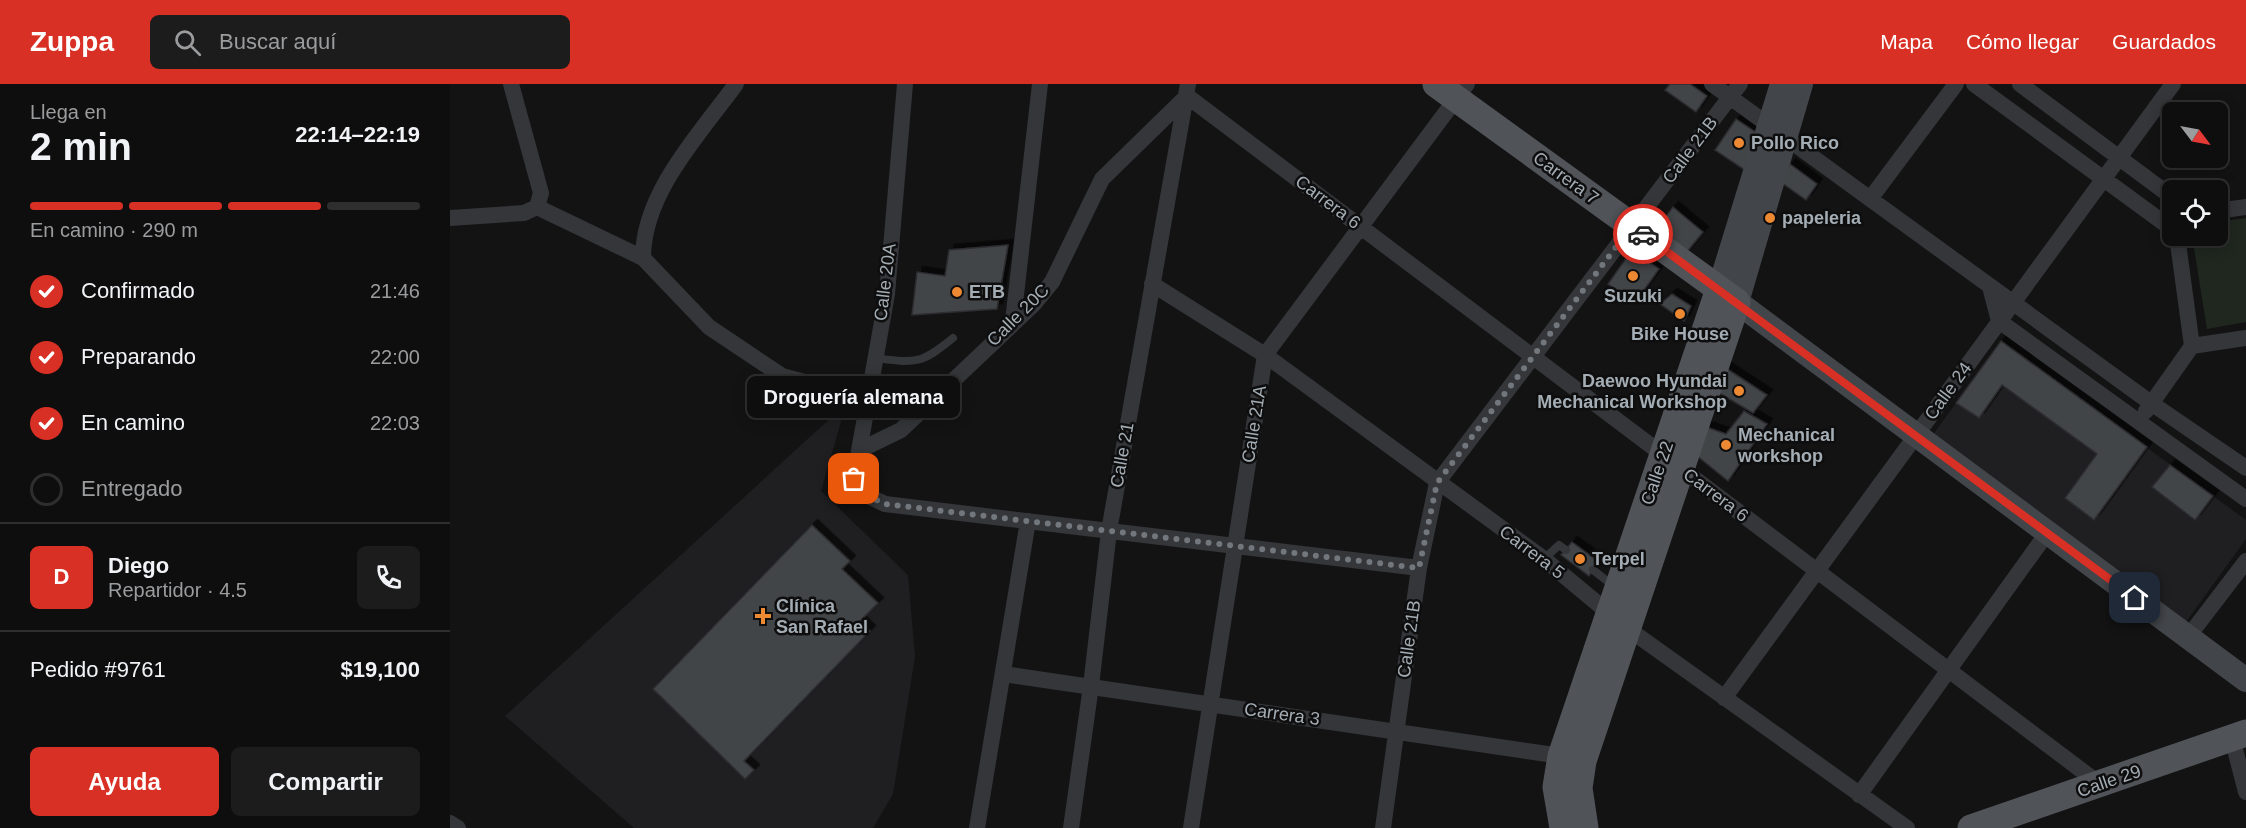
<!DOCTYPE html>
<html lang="es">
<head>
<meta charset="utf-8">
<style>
  body { margin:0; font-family:Helvetica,sans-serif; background:#1c1c1d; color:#f1f3f6; height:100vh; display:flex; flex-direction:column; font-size:22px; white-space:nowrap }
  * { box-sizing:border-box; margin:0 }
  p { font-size:20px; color:#9b9c9e }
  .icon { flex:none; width:33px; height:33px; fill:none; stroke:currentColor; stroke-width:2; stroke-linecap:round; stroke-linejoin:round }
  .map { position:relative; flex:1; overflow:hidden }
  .drawer { display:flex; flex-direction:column; background:#0e0e0f; width:450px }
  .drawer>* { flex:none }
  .needle { width:39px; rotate:122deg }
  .controls { position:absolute; left:1712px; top:18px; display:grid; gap:12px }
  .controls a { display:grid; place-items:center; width:66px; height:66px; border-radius:9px; background:#0e0e0f; box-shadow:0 3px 15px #0003,0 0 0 2px #2e2e2f; font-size:30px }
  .pin { position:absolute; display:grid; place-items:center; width:51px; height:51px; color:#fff; margin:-26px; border-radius:12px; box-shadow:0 3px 9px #0006 }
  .courier { position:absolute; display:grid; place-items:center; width:60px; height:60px; margin:-30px; border:4px solid #d93025; border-radius:50%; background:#fff; color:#222; box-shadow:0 2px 8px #0007 }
  .bubble { position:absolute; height:42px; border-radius:9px; background:#0e0e0f; box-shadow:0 3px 15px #0003,0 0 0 2px #2e2e2f; font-size:20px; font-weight:600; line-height:42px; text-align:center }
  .summary em { font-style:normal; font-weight:600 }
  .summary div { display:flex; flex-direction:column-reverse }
  .summary { display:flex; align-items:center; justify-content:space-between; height:102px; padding:0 30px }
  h1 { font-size:39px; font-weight:600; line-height:45px }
  .bar { display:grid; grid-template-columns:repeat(4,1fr); gap:9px 6px; align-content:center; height:72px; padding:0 30px }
  .bar i { height:8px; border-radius:4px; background:#2e2e2f }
  .bar .selected { background:#d93025 }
  .bar p { grid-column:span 4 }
  .line { display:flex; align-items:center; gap:15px; padding:0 30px; border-top:2px solid #2e2e2f }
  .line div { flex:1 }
  .round { display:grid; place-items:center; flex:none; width:63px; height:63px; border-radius:9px; background:#1c1c1d }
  ol { padding:0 30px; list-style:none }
  li { display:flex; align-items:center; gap:18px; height:66px }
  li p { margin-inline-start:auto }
  li .icon { padding:6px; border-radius:50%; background:#d93025; color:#fff; stroke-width:4 }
  li:last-child { color:#9b9c9e }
  li i { width:33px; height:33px; border:3px solid #2e2e2f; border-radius:50% }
  .cta { display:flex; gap:12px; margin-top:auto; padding:12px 30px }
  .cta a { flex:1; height:69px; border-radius:9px; background:#d93025; color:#fff; font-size:24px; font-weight:600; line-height:69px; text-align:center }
  .cta a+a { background:#1c1c1d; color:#f1f3f6 }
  header { display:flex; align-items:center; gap:36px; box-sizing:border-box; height:84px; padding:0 30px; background:#d93025; color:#fff }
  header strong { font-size:28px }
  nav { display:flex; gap:33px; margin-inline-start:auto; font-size:21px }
  .search { width:420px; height:54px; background:#1c1c1d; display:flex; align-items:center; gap:15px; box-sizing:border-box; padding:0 21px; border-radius:9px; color:#9b9c9e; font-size:22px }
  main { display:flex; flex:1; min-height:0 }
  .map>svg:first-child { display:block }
</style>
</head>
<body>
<header>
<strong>Zuppa</strong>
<div class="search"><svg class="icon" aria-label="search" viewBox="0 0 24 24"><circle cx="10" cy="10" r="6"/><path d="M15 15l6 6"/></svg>Buscar aquí</div>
<nav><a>Mapa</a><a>Cómo llegar</a><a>Guardados</a></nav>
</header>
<main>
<section class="drawer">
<div class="summary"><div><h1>2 min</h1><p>Llega en</p></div><em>22:14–22:19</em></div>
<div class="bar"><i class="selected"></i><i class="selected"></i><i class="selected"></i><i></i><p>En camino · 290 m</p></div>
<ol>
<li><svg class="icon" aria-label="check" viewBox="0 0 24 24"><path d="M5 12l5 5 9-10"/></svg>Confirmado<p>21:46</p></li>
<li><svg class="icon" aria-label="check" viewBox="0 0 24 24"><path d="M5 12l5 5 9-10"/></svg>Preparando<p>22:00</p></li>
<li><svg class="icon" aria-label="check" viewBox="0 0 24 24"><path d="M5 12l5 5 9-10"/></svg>En camino<p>22:03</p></li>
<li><i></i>Entregado</li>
</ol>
<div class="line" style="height:108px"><b class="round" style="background:#d93025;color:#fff">D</b><div><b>Diego</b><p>Repartidor · 4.5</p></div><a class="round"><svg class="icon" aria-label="phone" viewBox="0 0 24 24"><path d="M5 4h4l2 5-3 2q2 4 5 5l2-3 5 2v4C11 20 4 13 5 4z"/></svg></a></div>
<div class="line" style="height:78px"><div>Pedido #9761</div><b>$19,100</b></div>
<div class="cta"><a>Ayuda</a><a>Compartir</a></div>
</section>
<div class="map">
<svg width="1796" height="744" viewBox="0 0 1796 744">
  <defs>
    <filter id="shadow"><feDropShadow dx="5.5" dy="-5.5" stdDeviation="0" flood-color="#0009"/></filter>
  </defs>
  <rect width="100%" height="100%" fill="#131314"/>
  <path fill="#1f1f21" d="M1551,257L1796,436V455L1736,538L1482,352Z
    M396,320L371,407L458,491L465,573L443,710L423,744H184L55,632Z"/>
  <path fill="#1f271f" d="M1796,134V238L1757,245L1742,152H1767V138Z"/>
  <path fill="#424447" stroke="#2d2d30" stroke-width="1.5" filter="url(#shadow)" d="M1220,0H1240L1257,12L1246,28L1215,6Z
    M1286,35L1310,51L1298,88L1265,66Z
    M1340,80L1367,100L1356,116L1328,96Z
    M1223,123L1253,148L1236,169L1206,145Z
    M558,161L547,225L462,231L467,188L495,192L499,166Z
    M1182,166L1209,185L1185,219L1158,200Z
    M1222,210L1241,222L1234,237L1210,220Z
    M1551,257L1697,363L1644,436L1615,414L1647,370L1552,301L1529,334L1506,319Z
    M1271,281L1317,311L1303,329L1261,304Z
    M1294,327L1317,340L1278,397L1246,371L1256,343L1276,350Z
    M1720,381L1763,412L1745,436L1702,403Z
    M362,441L400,477L392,485L428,519L410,537L420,547L294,677L304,686L295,695L203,605Z
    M1122,458L1149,478L1139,492L1111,471Z"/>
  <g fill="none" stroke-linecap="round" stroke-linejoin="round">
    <path stroke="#343639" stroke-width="8" d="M425,274C465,279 470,281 503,254
      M1094,475L1109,461L1116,466
      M1143,486L1165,503"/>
    <path stroke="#343639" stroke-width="16" d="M61,0L91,109L87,123
      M455,0L437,210L404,395L414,410L435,420L969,484
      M1262,0L1701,319L1796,384
      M1524,0L1722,145
      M1570,0L1722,113
      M1420,115L1506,0
      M87,123L193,174L259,243L332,292L377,304L418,307
      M1767,127L1796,123
      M0,134L74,129L87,123
      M1727,152L1742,262
      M193,174C193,109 249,51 286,0
      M702,200L815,271L1094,475L1177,544L1457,744
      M1540,203L1549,237L1796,415
      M563,237L590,0
      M1742,262L1796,254
      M1696,327L1742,262
      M410,366L451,346L584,220L602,198L652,95L737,12L1651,701
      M1738,553L1796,477
      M553,590L1111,672
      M1274,614L1723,0
      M1782,654L1796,708
      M1409,711L1597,449
      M0,739L8,744
      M527,744L578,437
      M621,744L641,602L659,447L738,0
      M741,744L815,271L1017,0
      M933,744L969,484L987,399L1290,0"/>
    <path stroke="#424549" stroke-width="24" d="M1351,0L1287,218L1796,596
      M1269,205L1332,0"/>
    <path stroke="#505358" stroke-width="27" d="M986,0L1287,218L1133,677L1129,704L1135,744
      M1113,744L1106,703L1111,672L1269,205
      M1521,744L1796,649"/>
  </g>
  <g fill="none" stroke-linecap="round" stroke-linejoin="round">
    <path stroke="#71777c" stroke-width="6" stroke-dasharray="0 10.8" d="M404,395L414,410L435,420L969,484L987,399L1182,142L1193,150"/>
    <path stroke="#d93025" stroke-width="8" d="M1193,150L1685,514"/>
  </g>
  <g fill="#ed8932" stroke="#0e0e0f" stroke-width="2">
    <circle cx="1289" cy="59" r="6"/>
    <circle cx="1320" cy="134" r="6"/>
    <circle cx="1183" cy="192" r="6"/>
    <circle cx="507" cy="208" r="6"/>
    <circle cx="1230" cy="230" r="6"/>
    <circle cx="1289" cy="307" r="6"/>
    <circle cx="1276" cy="361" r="6"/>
    <circle cx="1130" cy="475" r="6"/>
    <path d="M310 523h6v6h6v6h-6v6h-6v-6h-6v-6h6z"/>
  </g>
  <g text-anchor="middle" stroke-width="5" stroke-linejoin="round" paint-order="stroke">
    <g font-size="18" font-weight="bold" fill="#a4adb4" stroke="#0e0e0f" text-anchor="start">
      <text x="1301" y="65">Pollo Rico</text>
      <text x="1332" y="140">papeleria</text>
      <text x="519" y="214">ETB</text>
      <text x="1183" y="218" text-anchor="middle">Suzuki</text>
      <text x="1230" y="256" text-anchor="middle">Bike House</text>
      <text x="1277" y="303" text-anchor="end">Daewoo Hyundai<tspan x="1277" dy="21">Mechanical Workshop</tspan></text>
      <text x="1288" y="357">Mechanical<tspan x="1288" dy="21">workshop</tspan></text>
      <text x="1142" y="481">Terpel</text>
      <text x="326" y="528">Clínica<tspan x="326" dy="21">San Rafael</tspan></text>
    </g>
    <g font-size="18" fill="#a4adb4" stroke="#0e0e0f">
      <text transform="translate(1240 66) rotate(-53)" y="6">Calle 21B</text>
      <text transform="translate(1116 94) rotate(36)" y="6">Carrera 7</text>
      <text transform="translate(878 118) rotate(37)" y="6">Carrera 6</text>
      <text transform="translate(435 198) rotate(-83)" y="6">Calle 20A</text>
      <text transform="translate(568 231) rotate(-45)" y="6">Calle 20C</text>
      <text transform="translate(1498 307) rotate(-54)" y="6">Calle 24</text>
      <text transform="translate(804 340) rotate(-81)" y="6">Calle 21A</text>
      <text transform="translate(672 371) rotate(-80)" y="6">Calle 21</text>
      <text transform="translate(1207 389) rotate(-71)" y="6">Calle 22</text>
      <text transform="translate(1266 411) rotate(37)" y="6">Carrera 6</text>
      <text transform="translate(1082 468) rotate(37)" y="6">Carrera 5</text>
      <text transform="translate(959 555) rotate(-82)" y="6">Calle 21B</text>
      <text transform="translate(832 630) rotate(8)" y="6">Carrera 3</text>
      <text transform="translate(1659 697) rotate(-19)" y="6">Calle 29</text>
    </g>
  </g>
</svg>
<div class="controls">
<a><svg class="needle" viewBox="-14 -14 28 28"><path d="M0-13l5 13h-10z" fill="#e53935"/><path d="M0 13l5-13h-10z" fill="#9b9c9e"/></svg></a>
<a><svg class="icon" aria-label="locate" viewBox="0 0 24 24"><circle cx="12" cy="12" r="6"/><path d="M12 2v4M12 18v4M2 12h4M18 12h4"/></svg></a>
</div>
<div class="pin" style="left:404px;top:395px;background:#ea580c"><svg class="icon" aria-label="bag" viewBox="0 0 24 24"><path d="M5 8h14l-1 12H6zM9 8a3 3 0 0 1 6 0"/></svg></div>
<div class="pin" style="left:1685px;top:514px;background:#1f2937"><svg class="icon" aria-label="home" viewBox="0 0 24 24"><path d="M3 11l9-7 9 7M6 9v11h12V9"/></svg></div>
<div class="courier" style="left:1193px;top:150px"><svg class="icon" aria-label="car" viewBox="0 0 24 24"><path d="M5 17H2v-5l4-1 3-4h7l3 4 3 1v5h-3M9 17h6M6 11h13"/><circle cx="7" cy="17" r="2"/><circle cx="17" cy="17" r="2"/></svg></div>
<div class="bubble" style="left:297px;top:292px;width:213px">Droguería alemana</div>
</div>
</main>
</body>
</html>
